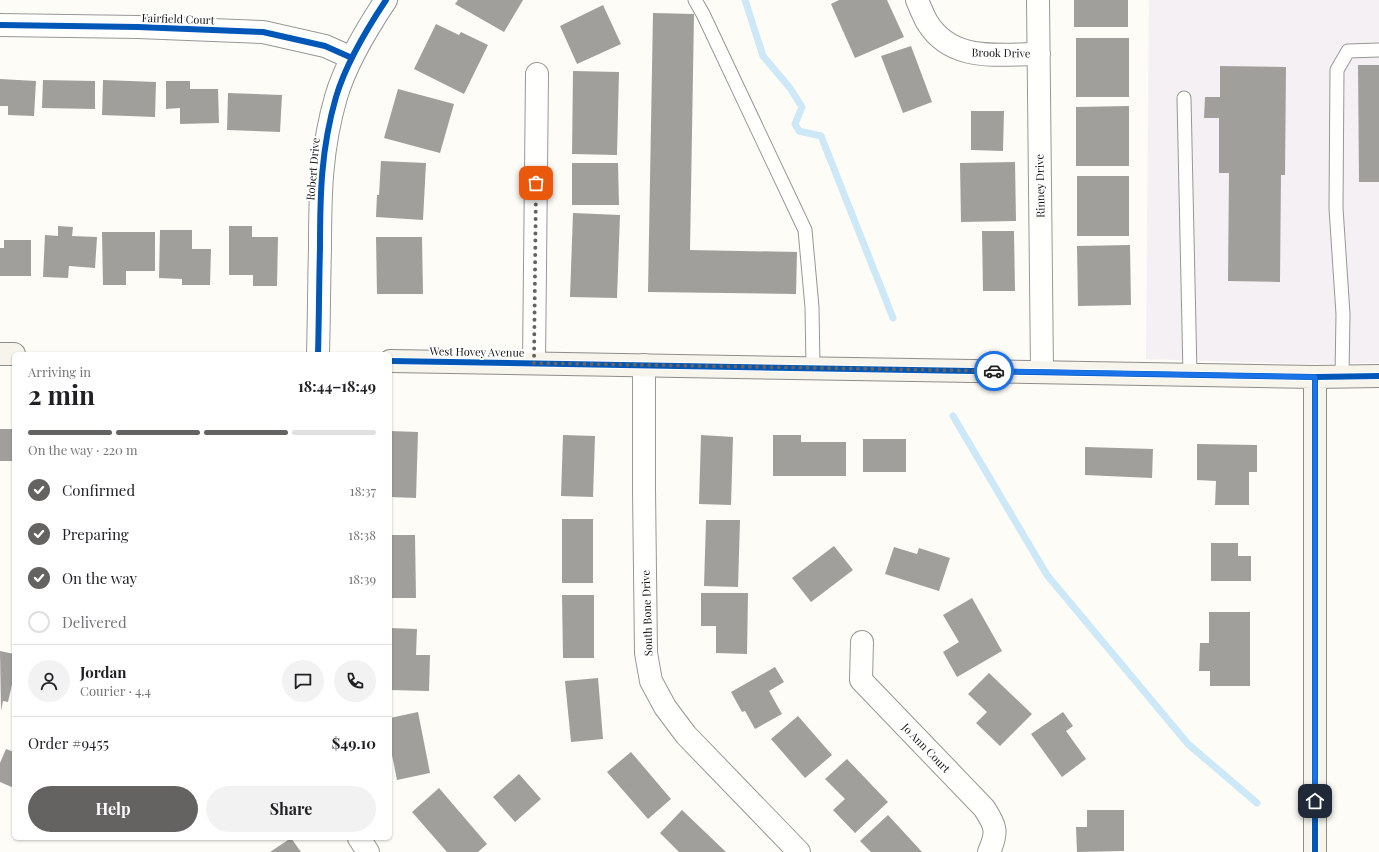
<!DOCTYPE html>
<html lang="en">
<head>
<meta charset="utf-8">
<style>
  body { margin:0; font-family:"Playfair Display",serif; background:#f2f2f2; color:#202124; height:100vh; display:flex; flex-direction:column; font-size:15px; white-space:nowrap }
  * { box-sizing:border-box; margin:0 }
  p { font-size:13px; color:#757577 }
  .icon { flex:none; width:22px; height:22px; fill:none; stroke:currentColor; stroke-width:2; stroke-linecap:round; stroke-linejoin:round }
  .map { position:relative; flex:1; overflow:hidden }
  .details { position:absolute; left:12px; top:352px; width:380px; height:488px; display:flex; flex-direction:column; background:#fff; border-radius:6px; box-shadow:0 1px 3px #0004 }
  .details>* { flex:none }
  .pin { position:absolute; display:grid; place-items:center; width:34px; height:34px; color:#fff; margin:-17px; border-radius:8px; box-shadow:0 2px 6px #0006 }
  .courier { position:absolute; display:grid; place-items:center; width:40px; height:40px; margin:-20px; border:3px solid #1a73e8; border-radius:50%; background:#fff; color:#222; box-shadow:0 1px 5px #0007 }
  .summary em { font-style:normal; font-weight:700 }
  .summary div { display:flex; flex-direction:column-reverse }
  .summary { display:flex; align-items:center; justify-content:space-between; height:68px; padding:0 16px }
  h1 { font-size:26px; font-weight:700; line-height:30px }
  .bar { display:grid; grid-template-columns:repeat(4,1fr); gap:6px 4px; align-content:center; height:48px; padding:0 16px }
  .bar i { height:5px; border-radius:3px; background:#e0e0e0 }
  .bar .selected { background:#646362 }
  .bar p { grid-column:span 4 }
  .line { display:flex; align-items:center; gap:10px; padding:0 16px; border-top:1px solid #e0e0e0 }
  .line div { flex:1 }
  .round { display:grid; place-items:center; flex:none; width:42px; height:42px; border-radius:21px; background:#f2f2f2 }
  ol { padding:0 16px; list-style:none }
  li { display:flex; align-items:center; gap:12px; height:44px }
  li p { margin-inline-start:auto }
  li .icon { padding:4px; border-radius:50%; background:#646362; color:#fff; stroke-width:4 }
  li:last-child { color:#757577 }
  li i { width:22px; height:22px; border:2px solid #e0e0e0; border-radius:50% }
  .action { display:flex; gap:8px; margin-top:auto; padding:8px 16px }
  .action a { flex:1; height:46px; border-radius:24px; background:#646362; color:#fff; font-size:16px; font-weight:700; line-height:46px; text-align:center }
  .action a+a { background:#f2f2f2; color:#202124 }
  .map>svg:first-child { display:block }
</style>
</head>
<body>
<div class="map">
<svg width="1379" height="852" viewBox="0 0 1379 852">
  <rect width="100%" height="100%" fill="#fdfcf7"/>
  <path fill="#f5f0f3" d="M1149,0H1379V363L1302,364L1146,359Z"/>
  <g fill="none" stroke-linecap="round" stroke-linejoin="round">
    <path stroke="#cde8f7" stroke-width="7" d="M745,0L763,56L790,88L802,107L795,124L799,131L821,136L893,318
      M953,416L1047,575L1188,744L1257,803"/>
  </g>
  <path fill="#a19f9c" d="M458,0H523L504,32L455,4Z
    M839,0H887L904,37L855,58L831,4Z
    M1074,0H1128V27H1074Z
    M603,5L621,44L577,64L560,26Z
    M653,13L694,14L690,250L797,252L796,294L648,292Z
    M436,24L459,35L461,32L488,45L464,94L414,69Z
    M1076,38H1129V97H1076Z
    M911,46L932,102L903,113L881,56Z
    M1358,65H1379V182H1359Z
    M1220,66L1286,67L1285,175H1281L1280,282L1228,281L1229,173H1219V118H1204L1205,97H1220Z
    M573,71L619,72L617,155L572,154Z
    M0,79L36,81L34,116L8,115V106H0Z
    M43,80L95,81V109L42,108Z
    M103,80L156,82L155,117L102,115Z
    M166,81H190V89H218L219,123L180,124V108L166,109Z
    M398,89L454,104L440,153L384,138Z
    M228,93L282,95L280,132L227,130Z
    M1129,106V166H1076V107Z
    M971,111H1004L1003,151L971,150Z
    M381,161L426,163L423,220L376,217L377,195H379Z
    M1015,162L1016,221L961,222L960,163Z
    M572,163H618L619,205H572Z
    M1077,176H1129V236H1077Z
    M573,213L620,215L617,298L570,297Z
    M58,226L73,227L72,236L97,237L95,268L69,266L68,278L43,277L45,235L58,236Z
    M229,226H252V237H278L277,286H253V275H229Z
    M160,230H192V249H211L210,285H182V279L159,278Z
    M982,231H1014L1015,291H983Z
    M102,232H155V271H126V285H103Z
    M376,237H422L423,294H377Z
    M4,240H31V276H0V248H4Z
    M1130,245L1131,305L1078,306L1077,246Z
    M0,429H13V461H0Z
    M390,431L418,432L416,498L390,497Z
    M563,435L595,436L593,497L561,496Z
    M701,435L733,437L731,505L699,504Z
    M773,435H801V442H846V476H773Z
    M863,439H906V472H863Z
    M1197,444L1257,445V472H1249V505H1215L1216,481L1197,480Z
    M1085,447L1153,449L1152,478L1085,475Z
    M562,519H593V583H562Z
    M706,520H740L738,587L704,586Z
    M390,535H415L416,598H390Z
    M1211,543H1238V556H1251V581H1211Z
    M834,546L853,570L811,602L792,578Z
    M894,547L917,554L919,548L950,558L939,591L885,574Z
    M701,593H748L747,654L716,653V626H701Z
    M562,595H594V658H563Z
    M972,598L1002,651L957,677L943,652L959,642L943,615Z
    M1209,612H1250V686H1210V671H1199L1200,643H1209Z
    M390,628L417,629L416,655H430L429,691L390,690Z
    M0,651L14,654V676L8,702L3,701L1,711Z
    M775,667L784,682L769,691L782,714L755,729L745,711L742,712L731,692Z
    M989,673L1032,714L1000,746L976,723L987,712L968,694Z
    M598,678L603,739L571,742L565,681Z
    M418,712L430,773L397,780L390,745V718Z
    M1063,712L1073,726L1066,731L1086,759L1062,777L1031,734Z
    M798,716L832,755L805,778L771,739Z
    M6,749L14,752V788L0,782V763Z
    M631,752L671,799L648,819L607,772Z
    M847,759L888,802L855,833L833,810L845,799L825,779Z
    M519,774L541,799L515,822L493,797Z
    M439,788L487,844L478,852H447L412,812Z
    M682,810L726,852H679L660,833Z
    M1087,810H1124V851L1077,852L1076,827H1087Z
    M888,815L922,852H871L860,841Z
    M291,838L301,852H270Z"/>
  <g fill="none" stroke-linecap="round" stroke-linejoin="round">
    <defs>
      <path id="lane" d="M695,0L703,14L805,230L812,307L813,368
        M1184,98L1190,374
        M1342,376L1343,314L1336,208L1337,70L1348,51L1379,50"/>
      <path id="street" d="M917,0C920,7 923,15 927,22C952,63 998,54 1039,54
        M1038,0L1042,372
        M0,25L138,27L263,32L325,46L352,58
        M318,354C319,319 319,283 320,248C320,194 321,149 336,97C346,63 366,30 386,0
        M534,363L537,74
        M644,365V490L646,653L651,681L665,707L686,735L799,852
        M862,642L861,680L984,808C996,826 998,832 989,852
        M359,838L368,852"/>
      <path id="secondary" d="M0,354H14
        M390,361L1315,377L1379,376
        M1315,852V377"/>
    </defs>
    <use href="#lane" stroke="#979795" stroke-width="15"/>
    <use href="#street" stroke="#979795" stroke-width="24"/>
    <use href="#secondary" stroke="#8e8d8b" stroke-width="24"/>
    <use href="#lane" stroke="#fffffe" stroke-width="13"/>
    <use href="#street" stroke="#fffffe" stroke-width="22"/>
    <use href="#secondary" stroke="#f6f4eb" stroke-width="22"/>
    <defs>
      <path id="cycleway" d="M0,25L138,27L263,32L325,46L352,58
        M318,354C319,319 319,283 320,248C320,194 321,149 336,97C346,63 366,30 386,0
        M390,361L1315,377L1379,376
        M1315,852V377"/>
    </defs>
    <use href="#cycleway" stroke="#fff" stroke-width="8"/>
    <use href="#cycleway" stroke="#0057b8" stroke-width="6"/>
  </g>
  <g fill="none" stroke-linecap="round" stroke-linejoin="round">
    <path stroke="#646362" stroke-width="4" stroke-dasharray="0 7.2" d="M536,183L534,363L994,371"/>
    <path stroke="#1a73e8" stroke-width="5" d="M994,371L1315,377V801"/>
  </g>
  <g text-anchor="middle" stroke-width="4" stroke-linejoin="round" paint-order="stroke">
    <g font-size="11" fill="#111" stroke="#fff">
      <text transform="translate(178 19) rotate(2)" y="4">Fairfield Court</text>
      <text transform="translate(1001 53) rotate(1)" y="4">Brook Drive</text>
      <text transform="translate(313 169) rotate(-85)" y="4">Robert Drive</text>
      <text transform="translate(1040 186) rotate(-91)" y="4">Rinney Drive</text>
      <text transform="translate(477 352) rotate(1)" y="4">West Hovey Avenue</text>
      <text transform="translate(647 613) rotate(-92)" y="4">South Bone Drive</text>
      <text transform="translate(926 748) rotate(46)" y="4">Jo Ann Court</text>
    </g>
  </g>
</svg>
<div class="pin" style="left:536px;top:183px;background:#ea580c"><svg class="icon" aria-label="bag" viewBox="0 0 24 24"><path d="M5 8h14l-1 12H6zM9 8a3 3 0 0 1 6 0"/></svg></div>
<div class="pin" style="left:1315px;top:801px;background:#1f2937"><svg class="icon" aria-label="home" viewBox="0 0 24 24"><path d="M3 11l9-7 9 7M6 9v11h12V9"/></svg></div>
<div class="courier" style="left:994px;top:371px"><svg class="icon" aria-label="car" viewBox="0 0 24 24"><path d="M5 17H2v-5l4-1 3-4h7l3 4 3 1v5h-3M9 17h6M6 11h13"/><circle cx="7" cy="17" r="2"/><circle cx="17" cy="17" r="2"/></svg></div>
<section class="details">
<div class="summary"><div><h1>2 min</h1><p>Arriving in</p></div><em>18:44–18:49</em></div>
<div class="bar"><i class="selected"></i><i class="selected"></i><i class="selected"></i><i></i><p>On the way · 220 m</p></div>
<ol>
<li><svg class="icon" aria-label="check" viewBox="0 0 24 24"><path d="M5 12l5 5 9-10"/></svg>Confirmed<p>18:37</p></li>
<li><svg class="icon" aria-label="check" viewBox="0 0 24 24"><path d="M5 12l5 5 9-10"/></svg>Preparing<p>18:38</p></li>
<li><svg class="icon" aria-label="check" viewBox="0 0 24 24"><path d="M5 12l5 5 9-10"/></svg>On the way<p>18:39</p></li>
<li><i></i>Delivered</li>
</ol>
<div class="line" style="height:72px"><a class="round"><svg class="icon" aria-label="person" viewBox="0 0 24 24"><circle cx="12" cy="8" r="4"/><path d="M4 21q1-7 8-7t8 7"/></svg></a><div><b>Jordan</b><p>Courier · 4.4</p></div><a class="round"><svg class="icon" aria-label="chat" viewBox="0 0 24 24"><path d="M4 5h16v11H9l-5 4z"/></svg></a><a class="round"><svg class="icon" aria-label="phone" viewBox="0 0 24 24"><path d="M5 4h4l2 5-3 2q2 4 5 5l2-3 5 2v4C11 20 4 13 5 4z"/></svg></a></div>
<div class="line" style="height:52px"><div>Order #9455</div><b>$49.10</b></div>
<div class="action"><a>Help</a><a>Share</a></div>
</section>
</div>
</body>
</html>
